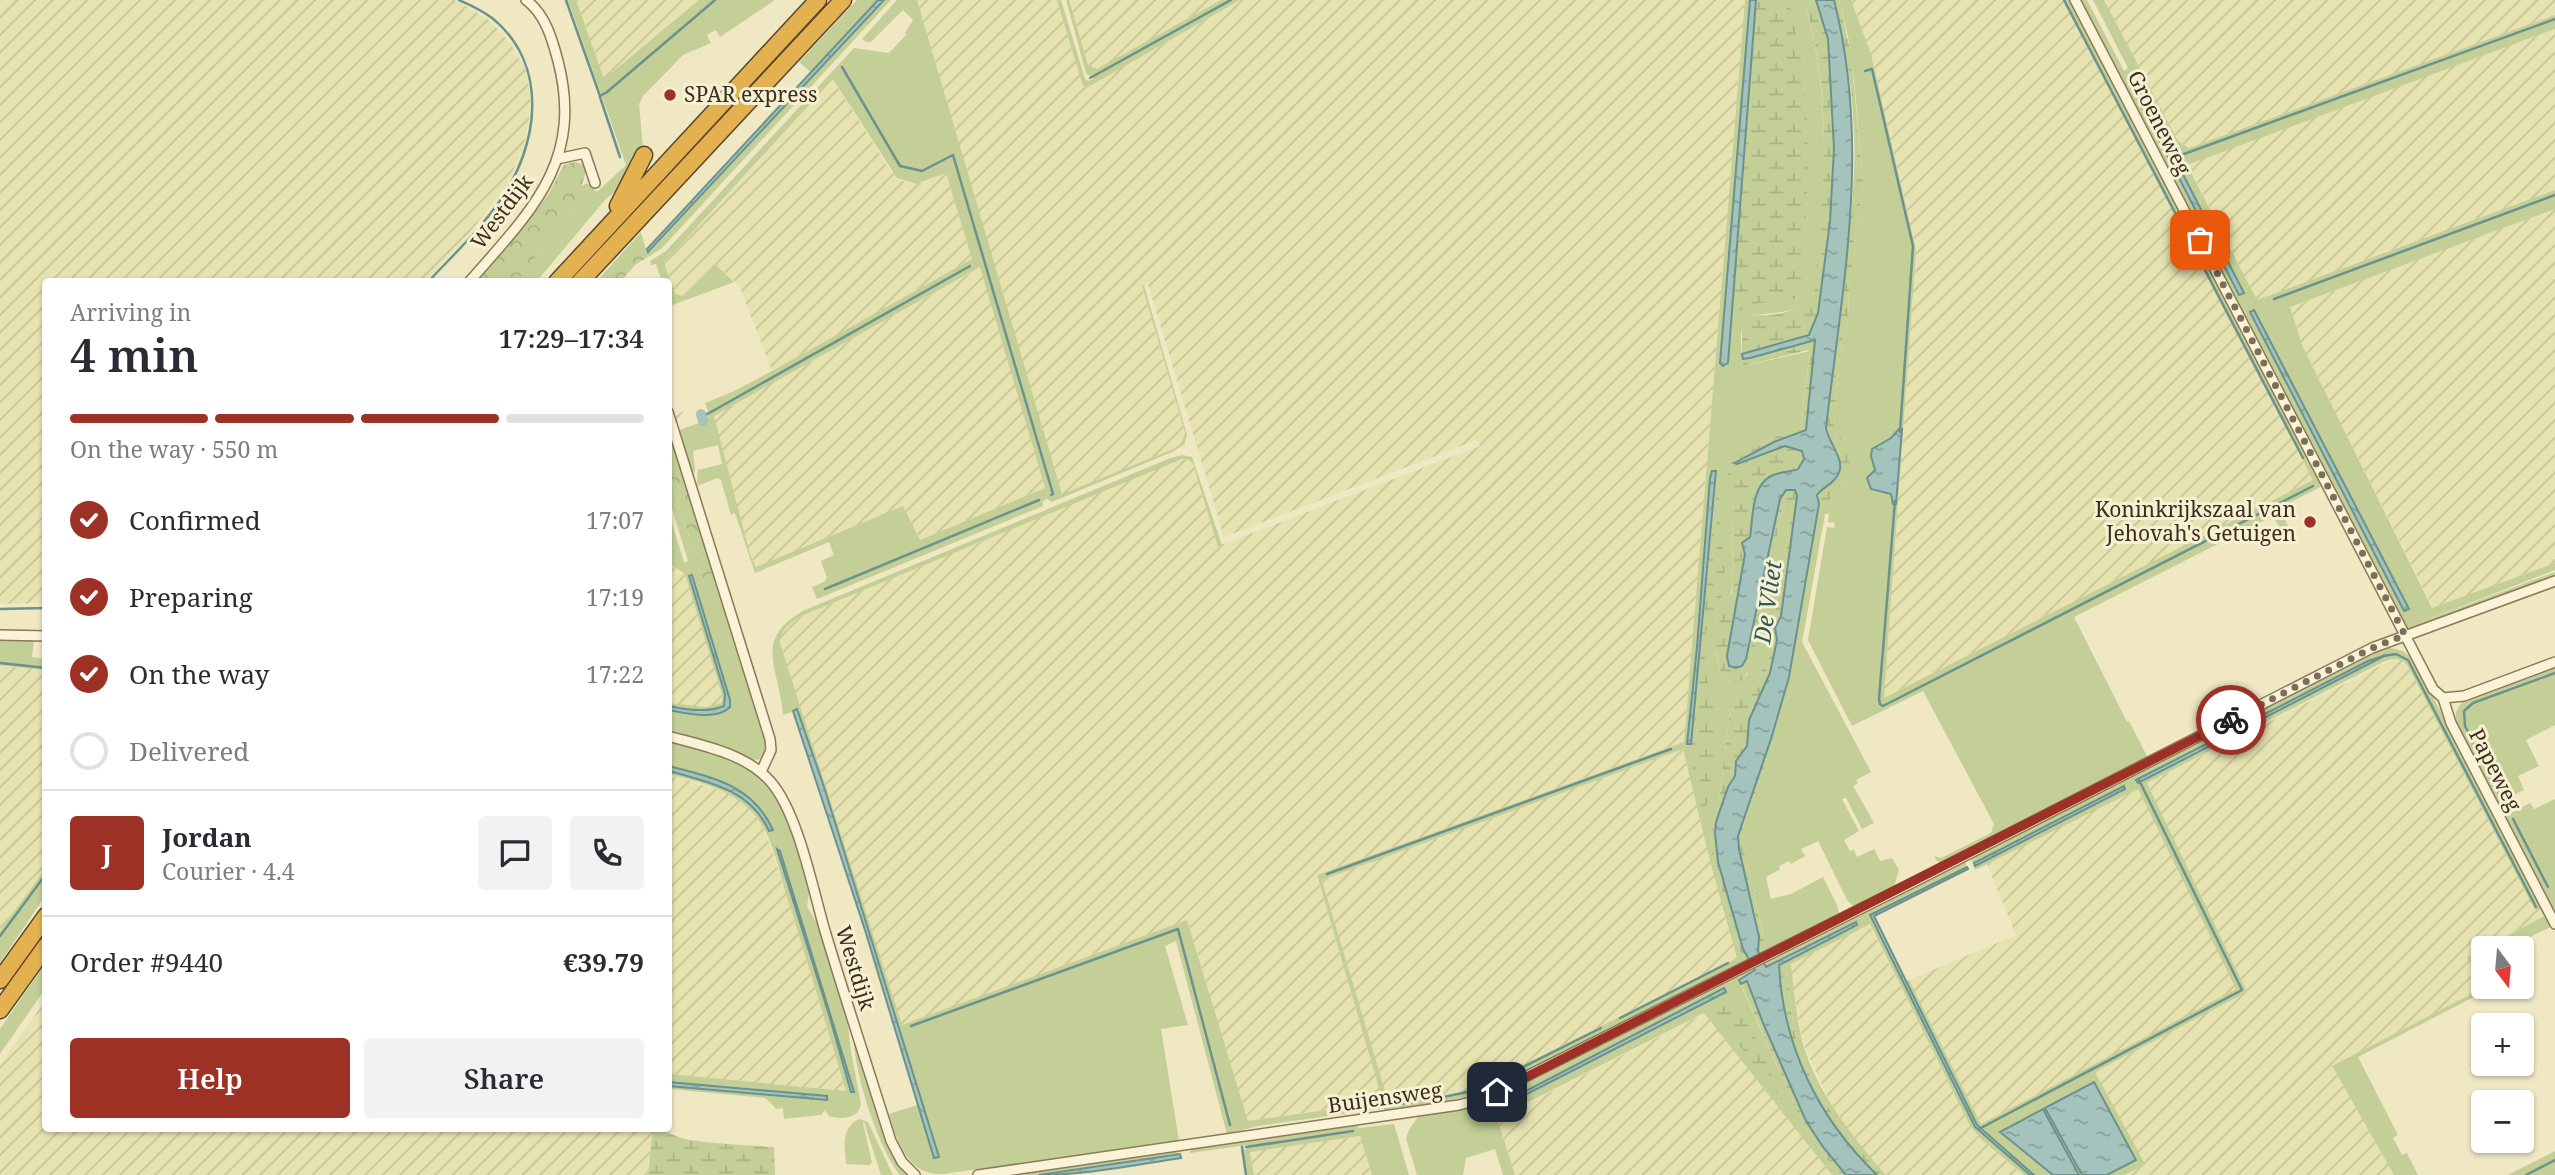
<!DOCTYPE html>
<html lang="en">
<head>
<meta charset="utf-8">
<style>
  body { margin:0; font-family:"Noto Serif",serif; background:#f2f2f3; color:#2b2b33; height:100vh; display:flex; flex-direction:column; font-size:26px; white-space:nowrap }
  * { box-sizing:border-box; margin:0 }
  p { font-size:23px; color:#7c7c81 }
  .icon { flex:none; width:38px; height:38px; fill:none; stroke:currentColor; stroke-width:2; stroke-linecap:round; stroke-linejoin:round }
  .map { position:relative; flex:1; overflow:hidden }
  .drawer { position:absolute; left:42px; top:278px; width:630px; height:854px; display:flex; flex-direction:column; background:#fff; border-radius:7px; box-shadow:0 2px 5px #0004 }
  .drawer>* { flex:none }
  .needle { width:46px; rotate:164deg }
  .buttons { position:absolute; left:2471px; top:936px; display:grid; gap:14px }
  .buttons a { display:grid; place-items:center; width:63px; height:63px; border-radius:7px; background:#fff; box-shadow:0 2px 5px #0004; font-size:35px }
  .pin { position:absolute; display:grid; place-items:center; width:60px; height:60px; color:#fff; margin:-30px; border-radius:14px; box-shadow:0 4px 10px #0006 }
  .courier { position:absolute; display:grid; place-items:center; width:70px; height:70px; margin:-35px; border:5px solid #9e3126; border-radius:50%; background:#fff; color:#222; box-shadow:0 2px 9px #0007 }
  .overview em { font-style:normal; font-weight:600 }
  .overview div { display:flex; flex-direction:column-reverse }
  .overview { display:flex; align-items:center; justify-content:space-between; height:119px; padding:0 28px }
  h1 { font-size:46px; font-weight:600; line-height:52px }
  .bar { display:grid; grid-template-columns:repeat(4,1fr); gap:10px 7px; align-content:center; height:84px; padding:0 28px }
  .bar i { height:9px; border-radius:5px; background:#e1e1e2 }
  .bar .on { background:#9e3126 }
  .bar p { grid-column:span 4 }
  .line { display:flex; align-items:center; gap:18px; padding:0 28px; border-top:2px solid #e1e1e2 }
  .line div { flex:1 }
  .round { display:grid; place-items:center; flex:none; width:74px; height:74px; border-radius:7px; background:#f2f2f3 }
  ol { padding:0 28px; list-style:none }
  li { display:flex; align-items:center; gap:21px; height:77px }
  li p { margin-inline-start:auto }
  li .icon { padding:7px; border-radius:50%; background:#9e3126; color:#fff; stroke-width:4 }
  li:last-child { color:#7c7c81 }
  li i { width:38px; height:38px; border:4px solid #e1e1e2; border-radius:50% }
  .primary-button { display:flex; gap:14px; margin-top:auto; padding:14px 28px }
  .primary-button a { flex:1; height:80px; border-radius:7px; background:#9e3126; color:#fff; font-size:28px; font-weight:600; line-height:80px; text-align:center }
  .primary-button a+a { background:#f2f2f3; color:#2b2b33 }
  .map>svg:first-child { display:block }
</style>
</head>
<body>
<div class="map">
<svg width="2555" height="1175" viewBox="0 0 2555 1175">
  <defs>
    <pattern id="farmland-furrows" width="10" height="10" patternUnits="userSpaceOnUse" patternTransform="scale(1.75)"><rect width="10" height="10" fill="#e6e3b0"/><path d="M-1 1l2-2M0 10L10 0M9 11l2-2" fill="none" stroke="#c6c397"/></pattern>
    <pattern id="forest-crowns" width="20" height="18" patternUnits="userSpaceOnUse" patternTransform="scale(1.75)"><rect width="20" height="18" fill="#c3cf96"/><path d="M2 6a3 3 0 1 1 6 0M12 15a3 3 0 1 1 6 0" fill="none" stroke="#a8b281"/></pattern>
    <pattern id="wetland-marsh" width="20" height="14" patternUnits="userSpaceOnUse" patternTransform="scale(1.75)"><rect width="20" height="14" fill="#c3cf96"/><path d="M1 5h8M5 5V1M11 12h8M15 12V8" fill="none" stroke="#a8b281"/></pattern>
    <pattern id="water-ripples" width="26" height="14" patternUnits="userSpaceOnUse" patternTransform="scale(1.75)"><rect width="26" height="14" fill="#a5c3bd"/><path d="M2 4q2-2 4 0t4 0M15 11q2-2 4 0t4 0" fill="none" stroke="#889f99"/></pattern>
  </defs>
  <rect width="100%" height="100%" fill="#f0e7c3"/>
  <path fill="url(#farmland-furrows)" d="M0,0H454L488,19L510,43L525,68L530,92V113L524,146L507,185L467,236L424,282H46V603H43L0,604Z
    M576,0H699L604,80Z
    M917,0H1057L1083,86L1087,87L1240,0H1745L1684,742L1317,875L1383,1102L1248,1121L1187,920L902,1026L780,643V637L789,624L801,616L1178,460L1188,459L1193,464L1218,546L1480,446L1477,440L1224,537L1148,284L1142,287L1185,432L1184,439L1178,446L1171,450L1062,495Z
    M1069,0H1221L1097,70L1088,65Z
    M1851,0H2063L2313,480L1884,698L1916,250L1871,54Z
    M2104,0H2555V15L2189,148L2178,141Z
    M2555,29V190L2257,300L2187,164Z
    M833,79L888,167L900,180L911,184L921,183L946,173L972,259L772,371L739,285L715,264L685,296L675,294L664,263Z
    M2555,209V563L2433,608L2302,345L2290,307Z
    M981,267L1045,488L920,540L903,507L756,567L750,554L713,416Z
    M668,563L685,574L723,695L721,703L716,706H686L669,703Z
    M2394,659L2403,660L2408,666L2535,909L2541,906L2546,915L2467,957L2478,979L2479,990L2332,1066L2394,1175H2125L2144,1164L2095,1072L2247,992L2147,783Z
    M0,665L46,670L45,869L0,931Z
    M1683,749L1711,865L1737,958L1482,1086L1456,1094L1389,1104L1322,880Z
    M668,774L728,793L745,804L761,823L772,850L799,935L846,1091L669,1074Z
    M2138,788L2237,989L1981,1124L1909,980L2016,935L1987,864Z
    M1869,924L1970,1126L1982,1140L2024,1175H1886L1853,1137L1829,1101L1804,1045L1796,1008L1791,963Z
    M45,1001L46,1129H653L648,1175H0V1065Z
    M1705,1013L1832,1175H1515L1497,1119Z
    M1360,1136L1372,1175H1254L1249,1152Z"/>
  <path fill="#c3cf96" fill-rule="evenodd" d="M568,0H576L604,79L699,0H775L720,37L716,30L707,35L711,43L683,55L643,96L639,104L643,148L623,185L605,200L536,282H516L576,207L580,187L587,183L597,192L626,165Z
    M857,0H878L811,72L799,62Z
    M884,0H891L661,249L648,257L646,249L649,252L652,250Z
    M897,0H917L1062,494L1171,450C1179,446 1184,442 1185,432L1142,286L1144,285L1187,435L1184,445L1172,452L1052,502L1047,499L1043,501V506L817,599L812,587L824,582L827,578L821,561L834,555L829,542L755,573L735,513L731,515L721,480L717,478L697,486L698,470L722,464L718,445L693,451L695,470L693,476L675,420L677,415L685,410L677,419L679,430L705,421L709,414L705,403L732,392L772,371L972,259L946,173L916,184L897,178L833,79L664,263L675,294L685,296L715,264L734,282L670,306L668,282H662L656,264L651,265L650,261L666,251L854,48L889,53L906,35L905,33L913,20L903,10L871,42H866L862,39ZM980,267L1045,488L920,540L903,506L756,567L750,554L714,416Z
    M1057,0H1061L1085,79L1088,81L1094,79L1086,73L1066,0H1069L1088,65L1097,69L1221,0H1240L1088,87L1083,86Z
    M1745,0H1750L1720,363L1723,366L1728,363L1756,0H1804C1827,78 1827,158 1820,239C1818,258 1817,278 1813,297C1797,315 1770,312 1748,316C1737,328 1742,350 1743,366L1810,351L1801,427L1783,433L1728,462L1733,511L1732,584L1730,601L1717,626L1716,653L1720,671L1727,682L1736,683L1747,675L1783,505L1792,506L1769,649L1758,682L1738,698L1729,717L1719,802L1711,833L1712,856L1737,944L1740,952L1750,959L1513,1079C1472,1099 1430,1105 1385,1111L1384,1109H1377L1258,1126L1227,1134L1176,941L1165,946L1188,1025L1161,1029L1179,1141L943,1174C907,1175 898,1143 889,1114L917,1105L934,1158L939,1157L872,939L798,710L783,715C780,669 751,639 805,610L1168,459L1182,455L1192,457L1222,545L1218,547L1193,464L1188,459H1182L801,616C790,623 780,630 780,643L902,1025L1187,920L1248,1121L1383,1102L1317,875L1684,742ZM1717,473L1697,693L1687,744L1697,647L1710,478L1711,474ZM1683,749L1711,865L1737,958L1482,1086L1456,1094L1389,1104L1322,880Z
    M1839,0H1851L1871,54L1916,250L1884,698L2313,480L2063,0H2071L2322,486L2280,508L2291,533L2284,536L2273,516L2074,617L2127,722L2129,721L2148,758L1943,863L1937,861L1934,856L1941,858L1991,833L1994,824L1923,691L1852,726L1808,640L1827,527L1834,528L1835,523L1828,522L1829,514H1825L1802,642L1871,772L1856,780L1858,783L1853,786L1874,823L1862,829L1846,798L1842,799L1859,831L1844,840L1850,851L1854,850L1857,857L1874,849L1880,861L1892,858L1899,870L1894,887L1854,907L1847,900L1818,841L1801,849L1805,856L1791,864L1789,861L1779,866L1780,869L1766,877L1771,899L1791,894L1823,877L1837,905L1839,914L1759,954L1758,948L1765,944L1742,840L1744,824L1771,750L1769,746L1789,677L1818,509L1842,486L1849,468L1846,447L1836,430L1834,422L1841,345L1848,319L1849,289L1863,183L1854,79L1848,36ZM1899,429H1901L1896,503H1894L1891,494L1871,489L1868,477L1875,470L1871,456L1872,449L1891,438Z
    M2080,0H2087L2124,71L2128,68L2093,0H2104L2178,141L2189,148L2555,15V29L2187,165L2257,300L2555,190V209L2290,307L2302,345L2432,608L2555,563V570L2413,625L2555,572V576L2409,630L2407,629ZM2139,88L2244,292L2240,295ZM2254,310L2408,609L2250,312Z
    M669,472L704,585L721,590L768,739C768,751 767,761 752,760L669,732V710C693,715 709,718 730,704L692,575L689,576L725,694L726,703C713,716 685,709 669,706V703L706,707L721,703L723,698L685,574L669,563L668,510L684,562L688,561L669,499Z
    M0,640H34L32,657L45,659V670L0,665Z
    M2386,647L2403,651L2414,660L2541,906L2535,910L2408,666C2401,657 2393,658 2383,662L2147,783L2247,992L2095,1072L2145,1164L2125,1175H2034L1977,1125L1906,981L1909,980L1981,1124L2236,989L2138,789L1975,870L1971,859Z
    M2555,667V725L2526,740L2539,766L2518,776L2524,790L2497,803L2459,731C2455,719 2453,711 2464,701Z
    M669,740C692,747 718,752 740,764C787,789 795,846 809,893L807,906L820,929L846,1010L851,1051L861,1104C859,1119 841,1120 829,1116L825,1110L821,1115L784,1119L783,1108L776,1109L766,1098L669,1089V1086L826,1100L827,1097L669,1082V1074L846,1091C826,1025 807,959 786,894C778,867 772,832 751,811C729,788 698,782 669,774L668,771C709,781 750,790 769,831L773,830C753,786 711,778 669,766ZM777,850L781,851L854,1092H851L830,1018Z
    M2555,799V914L2505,816L2530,803L2534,809Z
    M1961,862L1966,863V867L1870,915L1975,1127L2030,1175H2024L1982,1140L1970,1126L1870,924L1791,964C1794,990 1796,1018 1803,1044C1818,1094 1852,1136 1886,1175H1882C1846,1135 1810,1090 1796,1037C1790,1012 1789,986 1786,961L1857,926L1856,923L1766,967L1763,961L1856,914L1860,916L1865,910Z
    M45,869V896L0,963V931Z
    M2546,915L2552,926L2509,948H2483V987H2493L2358,1057L2398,1135L2393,1138L2402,1155L2407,1153L2418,1175H2394L2332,1066L2479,990L2478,979L2467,957Z
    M45,964V989L0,1054V1029Z
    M1754,966L1755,972L1739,981L1803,1125L1838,1175H1832L1704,1013L1497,1118L1515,1175H1503L1495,1149L1466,1158L1463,1175H1417L1406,1138L1410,1128L1418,1117L1494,1099ZM1724,989L1725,992L1525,1095L1524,1092Z
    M854,1036L898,1163L906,1175H900C879,1150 852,1068 854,1036Z
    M860,1119L868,1122L893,1175H881L864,1122L863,1123L872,1163L869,1165L846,1164C845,1147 840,1127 860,1119Z
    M1355,1123L1359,1128L1394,1124L1409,1175H1372L1360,1136L1250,1152L1254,1175H1247L1243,1151L1248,1147V1145L1190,1153L1192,1147Z
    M1175,1150L1180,1154L1039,1175H1019Z
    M2555,1151V1175H2508Z"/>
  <path fill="url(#forest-crowns)" d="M574,162L582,164L586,170L576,207L516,282H477L532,215L548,195L564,165Z
    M641,232L648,257L636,264L620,282H596Z
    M668,423L721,590L704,585L669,472Z"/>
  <path fill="url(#wetland-marsh)" d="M1756,0H1788C1816,99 1808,179 1802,280L1800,296L1795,299L1751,304L1730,317Z
    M1804,0H1816L1828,39L1834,148L1830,222L1818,313L1809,335L1742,354V327L1746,317C1754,314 1761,316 1769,315C1784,314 1810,307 1814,292C1824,189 1834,101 1804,0Z
    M1834,0H1839L1851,54L1863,183L1849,289L1848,319L1841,345L1834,422C1835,432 1843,437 1846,447C1857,473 1838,494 1818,509L1819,492C1832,479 1848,470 1836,448C1832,441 1827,437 1826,428C1835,349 1848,269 1853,190C1858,127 1850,61 1834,0Z
    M1815,340L1806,430L1734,461L1737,464C1754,457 1791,433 1804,455L1800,467L1770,476L1756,497L1750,537L1742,544L1745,554L1728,654L1742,665L1746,659L1780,499L1786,490L1794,489L1797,496L1781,617L1775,630L1777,643L1770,673L1748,724L1750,735L1747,746L1735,765V776L1728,787L1716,821L1715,841L1718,862L1742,949L1748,957L1740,952L1737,944L1712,856L1711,833L1719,802L1729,717L1738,698L1758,682L1769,649L1792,506H1783L1751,665C1746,676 1741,686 1727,682L1720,671L1715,645L1717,626L1732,593L1733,511L1727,462L1783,433L1801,427L1810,352L1808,350L1743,366V359Z
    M1717,479L1725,575L1721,598L1710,618L1704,640L1707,680L1716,704L1717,732L1705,817L1703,818L1687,744H1691Z
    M1769,746L1771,750L1744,824L1742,840L1765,945L1758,948C1763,917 1738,873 1738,840C1738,816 1760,770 1769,746Z
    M1786,961C1789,986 1790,1012 1796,1037C1810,1090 1846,1135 1882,1175L1875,1174C1818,1117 1784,1046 1779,965Z
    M1747,981L1763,1023L1806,1121L1823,1147L1846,1175H1838L1803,1125L1741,984Z
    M1730,1002L1743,1010L1784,1103L1711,1009Z
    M653,1129C666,1129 676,1138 690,1140C717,1144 746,1145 774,1147L775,1175H648Z"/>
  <path fill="url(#water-ripples)" stroke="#6b928c" stroke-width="2" d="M878,0H884L648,252L647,249Z
    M1750,0H1756L1728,363L1723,366L1720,363Z
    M1816,0H1834C1871,145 1843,282 1826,428C1828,444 1851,463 1834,480C1829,486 1822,488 1817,495L1819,504L1789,677L1771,739L1738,836L1739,849L1759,937L1758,951L1766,967L1856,922L1857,925L1779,965C1783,1046 1818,1118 1877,1175H1846L1823,1147L1806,1121L1763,1023L1747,981L1741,984L1739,980L1755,970L1743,949L1718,862L1715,833L1716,822L1728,787L1735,776L1736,761L1747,746L1749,720L1770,673L1777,640L1775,628L1781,616L1797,496L1795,490H1786L1780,499L1746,659L1742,666L1736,668L1729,666L1727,656L1745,554L1742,543L1750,537C1753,519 1751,486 1771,476C1779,472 1789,472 1798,469L1804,459L1802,451L1785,446L1737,464L1734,463L1774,442L1806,430L1815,340L1750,358L1743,359L1742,354L1809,335L1818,313L1830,222L1834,148L1828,39Z
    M2138,87L2244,293L2239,295L2134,90Z
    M2254,310L2409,609L2404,611L2250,312Z
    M1899,429H1902L1896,504H1893L1891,494L1871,489L1867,478L1875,470L1871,456L1872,449L1891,438Z
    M1716,471L1691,744H1687L1697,647L1710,478L1712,471Z
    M692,575L730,700V707C717,721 685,713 669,710V706C686,710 707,713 724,706L725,694L689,576Z
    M2386,655L2138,783L2136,780L2368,661Z
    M797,709L824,787L939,1157L934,1158L865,930L793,711Z
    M669,766C713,778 752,784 773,830L769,831C751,790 709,782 669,771Z
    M2124,786L2125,789L1975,866L1974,863Z
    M777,849L780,851L854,1092H851L830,1018Z
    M1967,867L1968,869L1874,916L1977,1125L2034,1175H2030L1975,1127L1870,915Z
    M1724,988L1726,992L1525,1095L1524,1092Z
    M668,1082L827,1096V1100L669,1086Z
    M2094,1082L2136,1160L2107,1175H2082L2045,1108Z
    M2043,1109L2079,1175H2053L2000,1132Z
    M1180,1154L1181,1158C1134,1165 1087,1175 1039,1175Z"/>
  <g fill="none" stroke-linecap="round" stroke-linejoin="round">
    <path stroke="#6b928c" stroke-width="2.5" d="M566,0L600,96L607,92L715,0
      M2064,0L2303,458
      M842,67L900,166L922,171L953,155L1053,494L1051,495
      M1865,71L1872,69L1913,246L1900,432
      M1090,78L1231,0
      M600,97L620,157
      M2173,158L2555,19
      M428,282C452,256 479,231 499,202C539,146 550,65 492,18C482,10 470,5 459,0
      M2274,299L2555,195
      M702,417L970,266
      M1895,501L1879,699L1880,704L1883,706L2313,486
      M825,589L1039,500
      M0,609L46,608
      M2383,656L2396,654L2408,660L2536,907
      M0,663L46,668
      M2502,798L2465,726L2464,711L2473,703L2555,673
      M2513,819L2548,887
      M1327,874L1671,749
      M0,936L46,874
      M1620,1018L1728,963
      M911,1026L1178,929L1230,1125
      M1429,1100L1477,1090L1601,1028
      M1400,1104L1413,1102
      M1979,1129L2242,990L2139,780
      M1242,1147L1246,1175
      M1246,1147L1353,1131
      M2526,1175L2555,1160"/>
    <path stroke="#a5c3bd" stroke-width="10" d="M701,414L703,421"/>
    <defs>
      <path id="minor" d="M2075,0L2433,689L2443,698L2451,723L2555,924
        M557,159L585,153L595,183
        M469,282C531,211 584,162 558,61C552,38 545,14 526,0
        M668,412L770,739L771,750L761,772
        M0,635L46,636
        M2443,698L2464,696L2555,662
        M668,736C703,746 745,753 770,781C798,812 813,890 825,931C846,1001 869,1071 891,1141L902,1162L915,1175
        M978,1175L1459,1105L1481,1099L1910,884L2372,648L2555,581"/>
      <path id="motorway" d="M618,206L644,155
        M557,282L818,0
        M580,282L843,0
        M0,980L46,916
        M0,1010L46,946"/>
    </defs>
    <use href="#minor" stroke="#8b7959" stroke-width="12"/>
    <use href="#motorway" stroke="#59462d" stroke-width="19"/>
    <use href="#minor" stroke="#faf3d7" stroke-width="9"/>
    <use href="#motorway" stroke="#e3b150" stroke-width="16"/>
  </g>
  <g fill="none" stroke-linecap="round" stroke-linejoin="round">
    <path stroke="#7a6f58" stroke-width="7" stroke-dasharray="0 12.6" d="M2200,240L2405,635L2372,648L2231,720"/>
    <path stroke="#9e3126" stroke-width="9" d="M1497,1092L2231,720"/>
  </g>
  <g fill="#9e3126" stroke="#f7f0d3" stroke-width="2.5">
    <circle cx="670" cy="95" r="7"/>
    <circle cx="2310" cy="522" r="7"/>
  </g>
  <g text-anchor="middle" stroke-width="6" stroke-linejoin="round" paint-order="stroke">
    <g font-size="21" fill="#3b2e1e" stroke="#f7f0d3" text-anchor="start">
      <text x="684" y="102">SPAR express</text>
      <text x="2296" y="517" text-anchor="end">Koninkrijkszaal van<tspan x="2296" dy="24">Jehovah's Getuigen</tspan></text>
    </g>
    <g font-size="21" fill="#3b2e1e" stroke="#f7f0d3">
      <text transform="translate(2159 123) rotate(63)" y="7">Groeneweg</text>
      <text transform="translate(502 212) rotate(-53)" y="7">Westdijk</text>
      <text transform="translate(2495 770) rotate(63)" y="7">Papeweg</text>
      <text transform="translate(855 968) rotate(73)" y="7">Westdijk</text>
      <text transform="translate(1385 1098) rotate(-8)" y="7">Buijensweg</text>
    </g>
    <g font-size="23" font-style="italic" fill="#2c595b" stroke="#f7f0d3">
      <text transform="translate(1768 602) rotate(-82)" y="8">De Vliet</text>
    </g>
  </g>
</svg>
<div class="buttons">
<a><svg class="needle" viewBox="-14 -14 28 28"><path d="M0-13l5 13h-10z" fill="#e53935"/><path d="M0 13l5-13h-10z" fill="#7c7c81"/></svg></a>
<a>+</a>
<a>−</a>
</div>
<div class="pin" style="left:2200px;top:240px;background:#ea580c"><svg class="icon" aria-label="bag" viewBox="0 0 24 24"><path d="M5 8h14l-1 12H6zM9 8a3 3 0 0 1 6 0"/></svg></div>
<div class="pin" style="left:1497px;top:1092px;background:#1f2937"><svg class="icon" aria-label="home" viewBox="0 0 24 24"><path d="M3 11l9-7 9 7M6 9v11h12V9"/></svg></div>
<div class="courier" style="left:2231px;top:720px"><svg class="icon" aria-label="bike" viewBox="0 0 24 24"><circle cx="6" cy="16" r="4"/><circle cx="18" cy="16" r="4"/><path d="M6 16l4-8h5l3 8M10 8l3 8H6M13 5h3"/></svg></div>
<section class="drawer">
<div class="overview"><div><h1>4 min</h1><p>Arriving in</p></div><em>17:29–17:34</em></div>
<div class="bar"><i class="on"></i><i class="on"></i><i class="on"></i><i></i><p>On the way · 550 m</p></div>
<ol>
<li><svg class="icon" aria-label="check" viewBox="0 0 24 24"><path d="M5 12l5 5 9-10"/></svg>Confirmed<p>17:07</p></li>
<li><svg class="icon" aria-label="check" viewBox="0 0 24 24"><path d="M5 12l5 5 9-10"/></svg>Preparing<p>17:19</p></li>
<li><svg class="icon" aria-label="check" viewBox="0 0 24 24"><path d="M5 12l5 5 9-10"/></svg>On the way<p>17:22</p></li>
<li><i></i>Delivered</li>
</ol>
<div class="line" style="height:126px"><b class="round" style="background:#9e3126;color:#fff">J</b><div><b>Jordan</b><p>Courier · 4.4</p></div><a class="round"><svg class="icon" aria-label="chat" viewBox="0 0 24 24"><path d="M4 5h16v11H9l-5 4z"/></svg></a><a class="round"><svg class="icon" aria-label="phone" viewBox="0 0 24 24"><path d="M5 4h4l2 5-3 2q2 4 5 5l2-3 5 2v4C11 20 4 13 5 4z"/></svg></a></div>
<div class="line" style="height:91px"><div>Order #9440</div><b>€39.79</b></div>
<div class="primary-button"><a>Help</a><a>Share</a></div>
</section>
</div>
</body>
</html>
